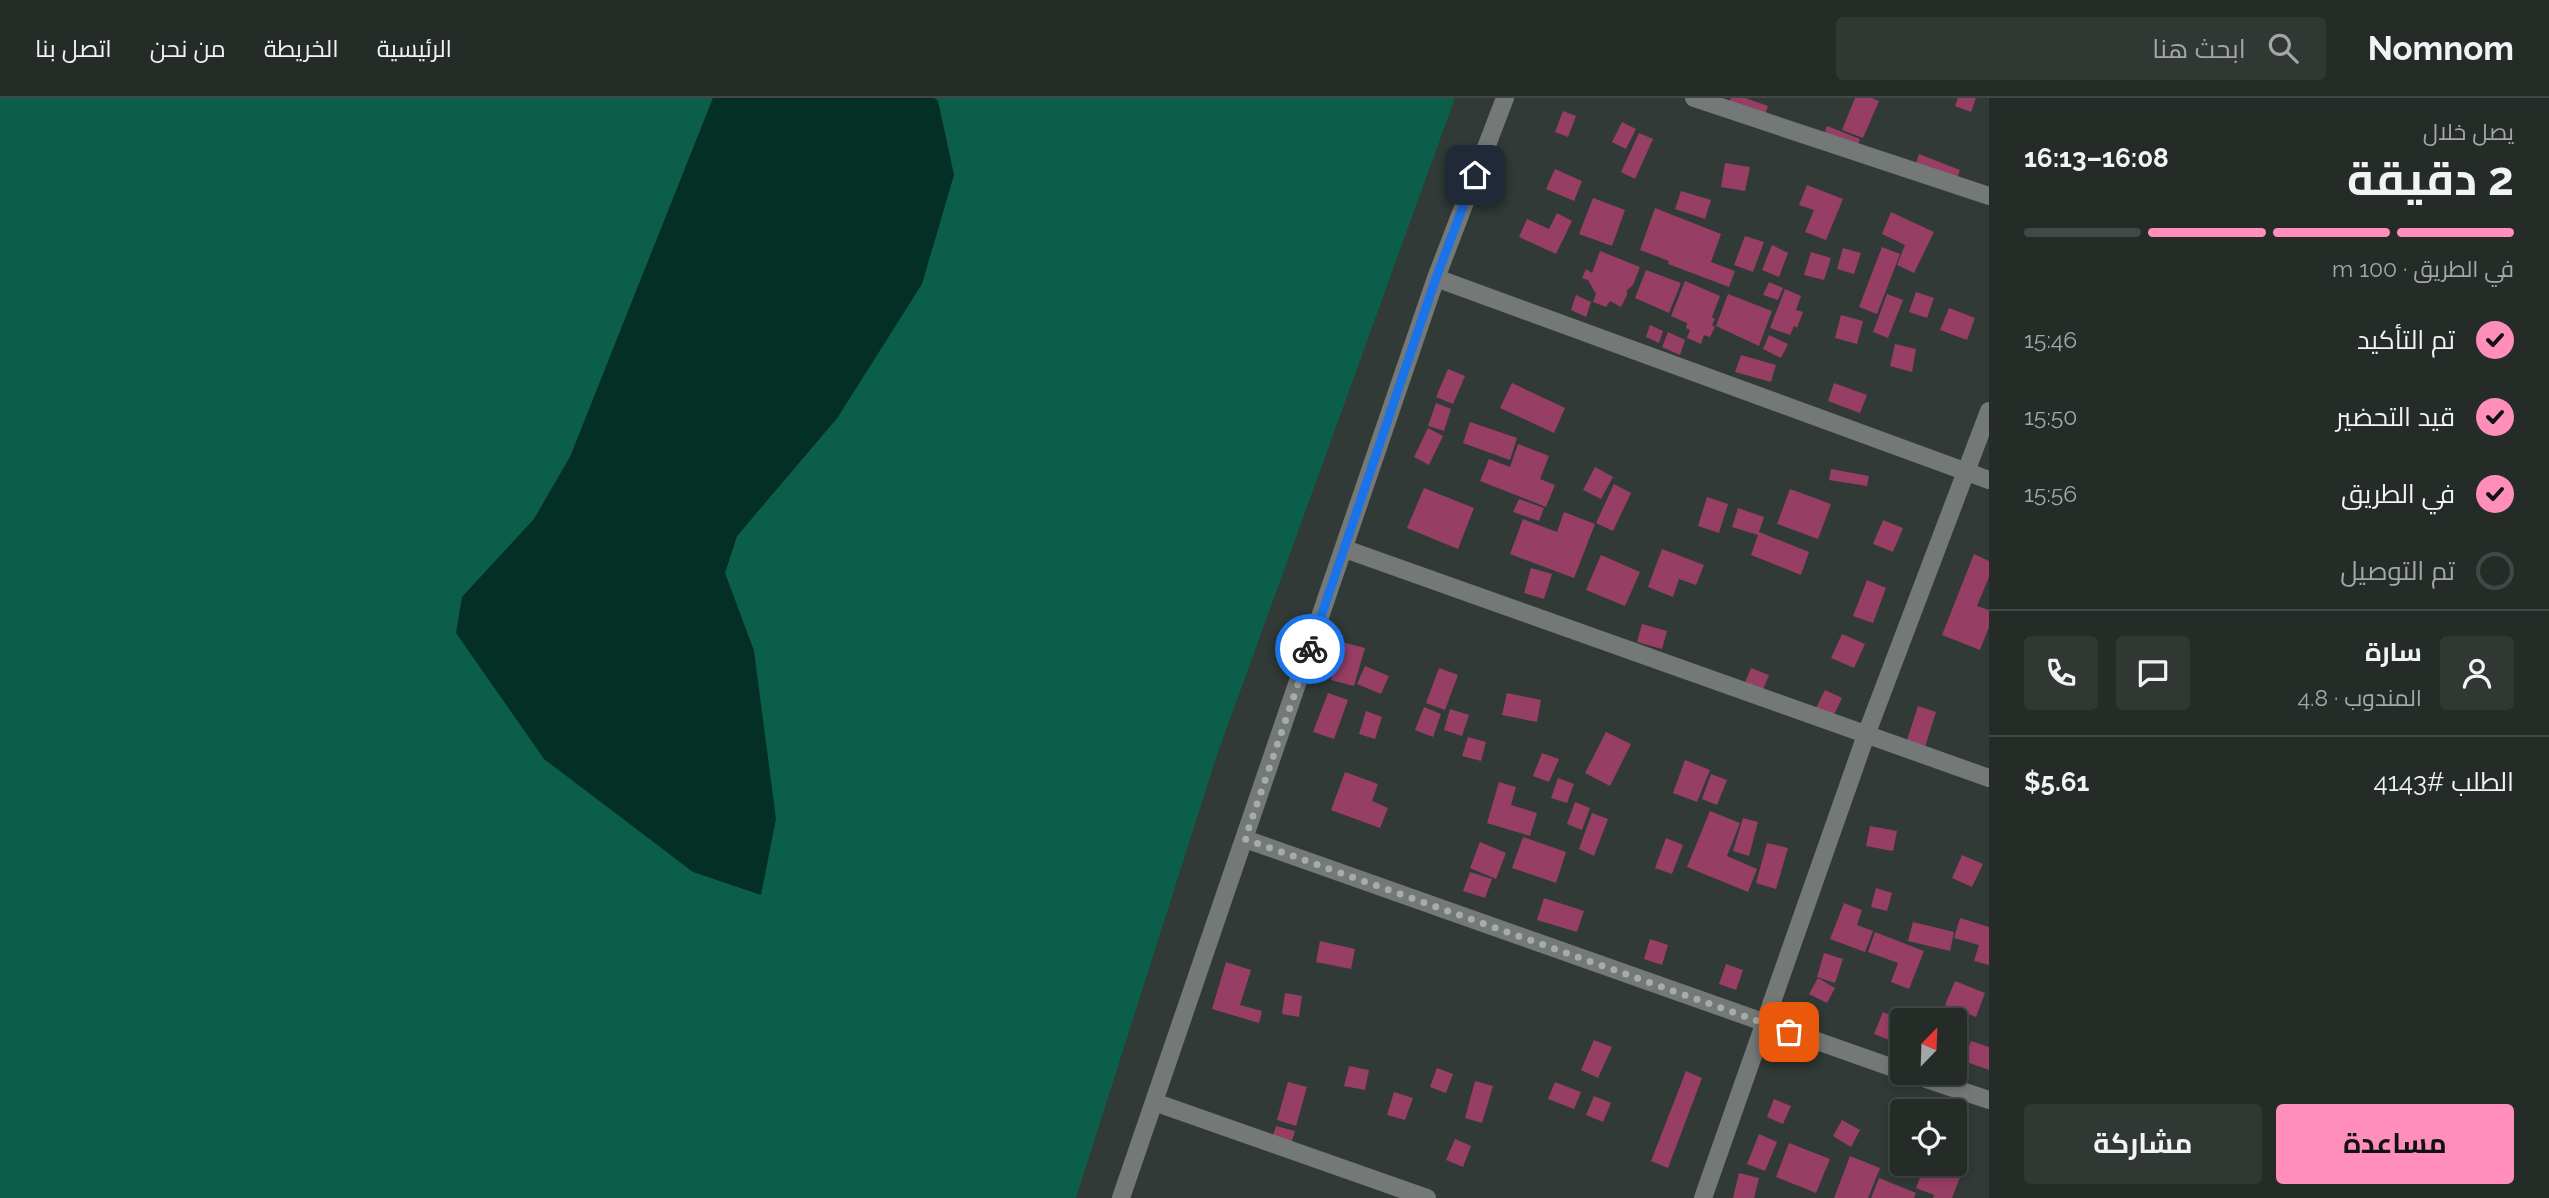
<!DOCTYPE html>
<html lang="ar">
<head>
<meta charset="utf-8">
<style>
  body { margin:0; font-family:Raleway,Cairo,sans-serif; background:#313834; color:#f1f3f6; direction:rtl; height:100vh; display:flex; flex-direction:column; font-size:26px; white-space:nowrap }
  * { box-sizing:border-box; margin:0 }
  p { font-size:23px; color:#a3a7a8 }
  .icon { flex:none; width:38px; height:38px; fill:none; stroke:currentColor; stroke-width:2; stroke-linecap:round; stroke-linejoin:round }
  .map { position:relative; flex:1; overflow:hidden; direction:ltr }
  .sheet { display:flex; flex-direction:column; background:#252c28; width:560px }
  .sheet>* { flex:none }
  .needle { width:46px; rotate:23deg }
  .controls { position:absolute; left:1890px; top:910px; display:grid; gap:14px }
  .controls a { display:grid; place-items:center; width:77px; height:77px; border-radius:7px; background:#252c28; box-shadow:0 4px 10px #0003,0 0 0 2px #424845; font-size:35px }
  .pin { position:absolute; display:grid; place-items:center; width:60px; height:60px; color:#fff; margin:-30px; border-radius:14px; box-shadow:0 4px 10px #0006 }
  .courier { position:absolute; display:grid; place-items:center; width:70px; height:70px; margin:-35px; border:5px solid #1a73e8; border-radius:50%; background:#fff; color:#222; box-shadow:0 2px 9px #0007 }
  .summary em { font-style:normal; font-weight:700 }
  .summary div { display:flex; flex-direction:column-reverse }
  .summary { display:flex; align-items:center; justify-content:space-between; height:119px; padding:0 35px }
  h1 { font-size:46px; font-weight:700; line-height:52px }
  .bar { display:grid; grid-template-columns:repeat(4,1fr); gap:10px 7px; align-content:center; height:84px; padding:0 35px }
  .bar i { height:9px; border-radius:5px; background:#424845 }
  .bar .on { background:#ff8ebb }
  .bar p { grid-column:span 4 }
  .line { display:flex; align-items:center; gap:18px; padding:0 35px; border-top:2px solid #424845 }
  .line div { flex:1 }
  .round { display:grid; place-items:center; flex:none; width:74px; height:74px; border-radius:7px; background:#313834 }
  ol { padding:0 35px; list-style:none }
  li { display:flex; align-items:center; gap:21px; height:77px }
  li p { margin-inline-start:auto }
  li .icon { padding:7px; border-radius:50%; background:#ff8ebb; color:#111; stroke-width:4 }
  li:last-child { color:#a3a7a8 }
  li i { width:38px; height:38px; border:4px solid #424845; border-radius:50% }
  .action { display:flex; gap:14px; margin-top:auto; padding:14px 35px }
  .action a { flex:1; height:80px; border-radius:7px; background:#ff8ebb; color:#111; font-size:28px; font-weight:700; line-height:80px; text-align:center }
  .action a+a { background:#313834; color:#f1f3f6 }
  header { display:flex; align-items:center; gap:42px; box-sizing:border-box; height:98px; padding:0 35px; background:#252c28; border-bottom:2px solid #424845 }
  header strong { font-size:33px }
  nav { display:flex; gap:38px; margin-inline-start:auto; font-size:24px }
  .search { width:490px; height:63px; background:#313834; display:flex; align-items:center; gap:18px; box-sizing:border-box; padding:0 24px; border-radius:7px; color:#a3a7a8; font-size:26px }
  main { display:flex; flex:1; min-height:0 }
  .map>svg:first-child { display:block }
</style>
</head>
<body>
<header>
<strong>Nomnom</strong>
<div class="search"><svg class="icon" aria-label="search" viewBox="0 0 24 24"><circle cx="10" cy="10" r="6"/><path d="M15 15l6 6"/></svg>ابحث هنا</div>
<nav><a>الرئيسية</a><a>الخريطة</a><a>من نحن</a><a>اتصل بنا</a></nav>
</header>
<main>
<section class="sheet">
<div class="summary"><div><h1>2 دقيقة</h1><p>يصل خلال</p></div><em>16:08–16:13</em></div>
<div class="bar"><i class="on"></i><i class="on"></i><i class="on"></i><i></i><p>في الطريق · 100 m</p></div>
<ol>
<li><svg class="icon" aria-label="check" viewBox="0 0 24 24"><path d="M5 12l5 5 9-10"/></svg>تم التأكيد<p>15:46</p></li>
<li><svg class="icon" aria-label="check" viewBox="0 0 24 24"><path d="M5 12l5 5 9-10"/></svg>قيد التحضير<p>15:50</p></li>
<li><svg class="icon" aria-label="check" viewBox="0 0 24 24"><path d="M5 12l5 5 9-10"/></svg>في الطريق<p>15:56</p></li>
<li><i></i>تم التوصيل</li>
</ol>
<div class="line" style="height:126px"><a class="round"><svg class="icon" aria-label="person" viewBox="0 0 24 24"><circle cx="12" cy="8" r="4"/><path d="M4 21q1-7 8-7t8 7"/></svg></a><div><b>سارة</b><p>المندوب · 4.8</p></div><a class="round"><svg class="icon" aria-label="chat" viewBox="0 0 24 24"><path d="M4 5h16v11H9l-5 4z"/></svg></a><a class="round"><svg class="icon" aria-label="phone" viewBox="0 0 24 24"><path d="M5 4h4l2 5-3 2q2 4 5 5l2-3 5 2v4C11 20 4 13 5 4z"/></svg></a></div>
<div class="line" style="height:91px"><div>الطلب #4143</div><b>$5.61</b></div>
<div class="action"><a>مساعدة</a><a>مشاركة</a></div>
</section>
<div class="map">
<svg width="1989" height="1100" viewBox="0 0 1989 1100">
  <rect width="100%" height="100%" fill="#313a36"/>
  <path fill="#0b5f4a" d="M0,0H713L570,359L534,421L462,499L754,553L725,475L737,438L838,319L954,77L938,3L934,0H1455L1216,660L1076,1100H0Z"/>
  <path fill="#042f24" d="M713,0H934L938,3L954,77L922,186L838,319L737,438L725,475L754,553L776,721L761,797L693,774L544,661L456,535L462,499L534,421L570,359Z"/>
  <path fill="#973e64" d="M1731,0H1745L1768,8L1762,25L1726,12Z
    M1855,0H1872L1879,3L1863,40L1842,32Z
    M1958,0H1976L1971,14L1955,8Z
    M1563,13L1576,18L1568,39L1555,34Z
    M1622,24L1636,31L1626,51L1612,44Z
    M1827,28L1860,41L1853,59L1820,47Z
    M1639,35L1653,41L1635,81L1621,74Z
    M1919,56L1960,72L1952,93L1912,77Z
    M1725,65L1750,69L1745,93L1721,89Z
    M1555,71L1582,83L1574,103L1546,91Z
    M1807,87L1843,101L1826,142L1805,134L1814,112L1799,107Z
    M1681,93L1711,102L1705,121L1675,111Z
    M1593,100L1625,112L1612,148L1579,136Z
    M1655,110L1721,136L1711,164L1735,173L1729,189L1668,166L1669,163L1640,152Z
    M1891,114L1934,134L1914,175L1897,167L1905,147L1882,136Z
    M1557,115L1572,123L1556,156L1519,139L1527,121L1549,131Z
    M1745,138L1764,144L1753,174L1734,167Z
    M1772,147L1788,155L1779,179L1762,172Z
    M1882,149L1900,156L1877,216L1859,209Z
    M1843,150L1861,155L1854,176L1837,171Z
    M1600,153L1640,169L1633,187L1627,192V197L1621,209L1610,203L1606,209L1593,204L1596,196L1588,182L1582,180L1586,171L1592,175Z
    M1811,154L1831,160L1824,182L1804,177Z
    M1646,172L1681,185L1669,215L1635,200Z
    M1685,183L1720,198L1712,219L1715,221L1712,227L1715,229L1710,239L1704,237L1701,246L1687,240L1690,232L1686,230L1687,225L1671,218Z
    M1769,184L1783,190L1778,202L1763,197Z
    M1785,191L1801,198L1796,212L1803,214L1797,230L1794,228L1790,237L1770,230Z
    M1916,194L1934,200L1927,220L1909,214Z
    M1728,196L1772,213L1759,248L1716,228Z
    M1887,196L1903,202L1888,240L1873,234Z
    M1576,197L1591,204L1586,219L1571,212Z
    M1949,210L1975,220L1967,242L1940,232Z
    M1841,217L1863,223L1857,246L1835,240Z
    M1650,227L1663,233L1659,245L1646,239Z
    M1668,234L1685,242L1680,257L1662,249Z
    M1769,237L1788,246L1781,260L1763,251Z
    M1895,246L1916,251L1912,274L1890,268Z
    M1741,257L1776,267L1771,284L1735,274Z
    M1448,271L1465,278L1453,306L1436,299Z
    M1512,285L1565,310L1554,335L1500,310Z
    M1834,285L1867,297L1860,315L1828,303Z
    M1436,305L1451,311L1444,333L1428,328Z
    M1470,324L1517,340L1510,362L1463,345Z
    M1428,330L1443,338L1429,367L1414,359Z
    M1518,346L1549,358L1540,381L1555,387L1546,409L1480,383L1489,361L1510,369Z
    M1595,369L1613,379L1601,401L1583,392Z
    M1831,371L1869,378L1867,388L1829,382Z
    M1614,386L1631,395L1613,433L1596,425Z
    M1424,390L1474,410L1458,451L1407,430Z
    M1790,391L1831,406L1818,441L1777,426Z
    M1707,399L1728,406L1719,435L1698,428Z
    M1519,401L1544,410L1539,423L1513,414Z
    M1738,410L1764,419L1759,434L1809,454L1801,477L1751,457L1758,437L1732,429Z
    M1564,414L1595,426L1574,480L1510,456L1523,421L1557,434Z
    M1883,422L1903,430L1893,454L1873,446Z
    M1662,451L1704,467L1696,487L1679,481L1673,499L1648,489Z
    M1974,456L1989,463V479L1977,508L1989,512V529L1980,552L1942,537Z
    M1601,457L1640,474L1625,508L1586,492Z
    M1531,470L1552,476L1544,501L1524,495Z
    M1867,482L1886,490L1873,525L1853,518Z
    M1642,526L1667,533L1662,551L1637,544Z
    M1842,536L1865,546L1854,570L1831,560Z
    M1342,544L1365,550L1354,588L1331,582Z
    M1365,568L1389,578L1381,596L1357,586Z
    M1439,570L1458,577L1445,612L1426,605Z
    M1751,570L1769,577L1762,594L1744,587Z
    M1825,592L1842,600L1833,619L1816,610Z
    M1328,595L1348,602L1334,641L1313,634Z
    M1507,595L1541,602L1537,624L1502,617Z
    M1918,608L1936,614L1925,649L1907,642Z
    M1424,609L1441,616L1433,639L1415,632Z
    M1450,611L1469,617L1462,638L1444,632Z
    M1366,613L1382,619L1375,641L1359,636Z
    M1606,634L1631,646L1610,688L1585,675Z
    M1468,639L1486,644L1481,663L1462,658Z
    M1542,655L1559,661L1549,684L1533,678Z
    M1685,662L1710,672L1697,704L1673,695Z
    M1345,674L1378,686L1372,703L1388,710L1380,730L1331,712Z
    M1711,676L1727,682L1717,707L1702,701Z
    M1558,680L1574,686L1567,705L1551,700Z
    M1499,684L1516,689L1511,707L1537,715L1530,738L1487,725Z
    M1575,704L1590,710L1582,732L1567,726Z
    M1710,713L1740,725L1727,758L1757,771L1748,794L1687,769Z
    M1592,715L1608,721L1594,758L1579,751Z
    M1743,720L1758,724L1749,758L1733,753Z
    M1870,728L1897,733L1893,753L1866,748Z
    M1523,739L1566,754L1556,785L1512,770Z
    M1666,740L1683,747L1672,776L1655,770Z
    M1480,744L1506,755L1496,781L1470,770Z
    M1767,745L1788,750L1776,791L1756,785Z
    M1962,757L1983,766L1972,789L1952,780Z
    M1470,774L1492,781L1485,800L1463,793Z
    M1876,790L1892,795L1887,813L1871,809Z
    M1544,800L1584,813L1577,834L1537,822Z
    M1844,805L1862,812L1857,827L1873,833L1865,854L1830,841Z
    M1960,820L1989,829V867L1974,863L1979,847L1954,840Z
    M1913,824L1954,834L1950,853L1908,843Z
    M1875,834L1924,853L1909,891L1891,884L1898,865L1868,854Z
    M1650,841L1668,847L1662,867L1644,861Z
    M1320,843L1355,851L1351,871L1316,864Z
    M1824,855L1843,861L1835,885L1817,879Z
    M1226,864L1251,872L1240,907L1262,913L1259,925L1212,911Z
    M1726,866L1743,872L1736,892L1719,886Z
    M1818,880L1835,890L1827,905L1809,896Z
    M1955,883L1985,895L1976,919L1945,907Z
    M1285,895L1302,898L1299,919L1282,916Z
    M1883,914L1902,922V947L1874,936Z
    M1594,942L1612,949L1598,980L1581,972Z
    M1971,943L1989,949V972L1964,963Z
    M1349,968L1369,972L1365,992L1344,988Z
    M1437,970L1453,976L1446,995L1430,989Z
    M1686,973L1702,980L1668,1070L1651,1063Z
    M1475,983L1493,988L1482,1025L1465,1020Z
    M1288,984L1307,989L1296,1028L1277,1022Z
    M1555,984L1581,994L1574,1011L1548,1001Z
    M1394,994L1413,1000L1405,1022L1387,1017Z
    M1594,998L1611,1005L1603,1024L1586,1017Z
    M1774,1001L1791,1008L1783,1026L1767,1019Z
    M1842,1022L1860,1032L1851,1049L1833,1038Z
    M1276,1028L1295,1033L1288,1056L1269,1050Z
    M1759,1036L1777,1044L1765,1073L1747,1066Z
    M1455,1041L1471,1048L1463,1069L1446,1062Z
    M1789,1045L1830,1061L1816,1095L1776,1079Z
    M1850,1058L1880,1070L1868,1100H1834Z
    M1955,1060L1966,1064L1952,1100H1933L1934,1097L1916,1090L1925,1066H1955Z
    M1739,1075L1759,1080L1754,1100H1733Z
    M1879,1080L1916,1095L1914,1100H1871Z"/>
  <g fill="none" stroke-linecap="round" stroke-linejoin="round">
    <path stroke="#747977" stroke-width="18" d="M1694,0L1989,98
      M1436,180L1989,382
      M1345,451L1989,680
      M1245,741L1902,973
      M1908,975L1989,1002
      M1154,1004L1427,1100
      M1121,1100L1436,180L1505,0
      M1703,1100L1866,637L1989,313"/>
  </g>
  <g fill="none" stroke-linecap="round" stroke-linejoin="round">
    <path stroke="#a5aca9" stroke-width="7" stroke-dasharray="0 12.6" d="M1310,551L1245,741L1789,934"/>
    <path stroke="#1a73e8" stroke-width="9" d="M1310,551L1436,180L1475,77"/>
  </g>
</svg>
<div class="controls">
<a><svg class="needle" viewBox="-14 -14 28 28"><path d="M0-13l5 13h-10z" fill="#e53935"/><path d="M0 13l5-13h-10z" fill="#a3a7a8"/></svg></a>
<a><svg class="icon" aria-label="locate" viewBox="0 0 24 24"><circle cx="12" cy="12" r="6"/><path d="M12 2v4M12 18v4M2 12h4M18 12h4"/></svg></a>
</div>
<div class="pin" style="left:1789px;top:934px;background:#ea580c"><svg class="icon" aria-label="bag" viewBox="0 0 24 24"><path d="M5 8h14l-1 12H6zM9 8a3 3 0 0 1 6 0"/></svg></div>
<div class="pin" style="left:1475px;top:77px;background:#1f2937"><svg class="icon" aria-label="home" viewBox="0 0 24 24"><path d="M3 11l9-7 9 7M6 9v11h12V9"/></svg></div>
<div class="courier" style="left:1310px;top:551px"><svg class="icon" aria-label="bike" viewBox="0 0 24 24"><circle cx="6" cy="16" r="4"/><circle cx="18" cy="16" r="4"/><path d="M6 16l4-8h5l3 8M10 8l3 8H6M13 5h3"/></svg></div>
</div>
</main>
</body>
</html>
